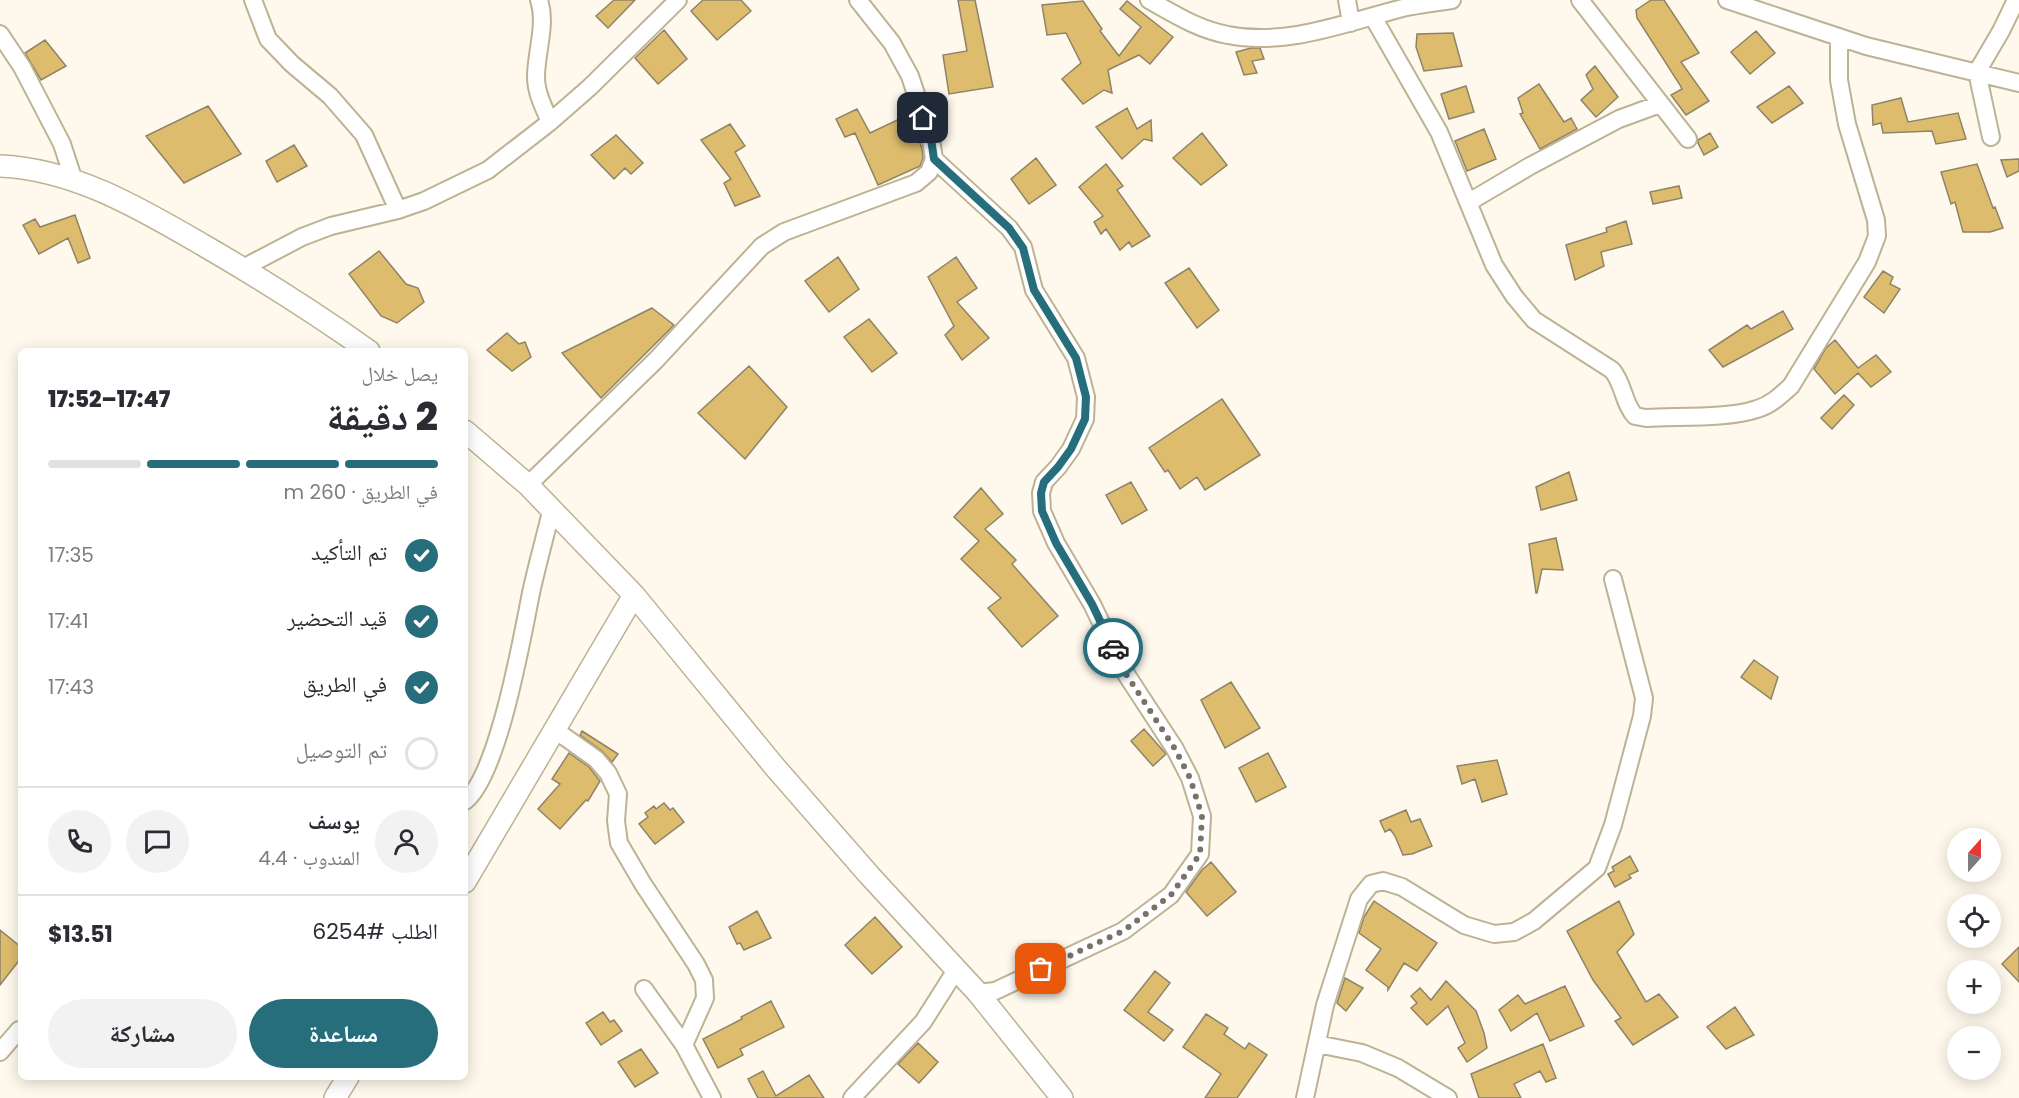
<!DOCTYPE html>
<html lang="ar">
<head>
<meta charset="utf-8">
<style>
  body { margin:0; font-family:Poppins,"Noto Naskh Arabic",sans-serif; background:#f2f2f3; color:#2b2b33; direction:rtl; height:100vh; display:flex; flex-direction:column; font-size:22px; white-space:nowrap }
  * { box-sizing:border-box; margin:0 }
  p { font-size:20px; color:#7c7c81 }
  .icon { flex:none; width:33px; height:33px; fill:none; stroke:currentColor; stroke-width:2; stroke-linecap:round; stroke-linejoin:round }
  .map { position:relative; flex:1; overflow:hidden; direction:ltr }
  .panel { position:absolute; left:18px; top:348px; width:450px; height:732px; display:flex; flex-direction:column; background:#fff; border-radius:9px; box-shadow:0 3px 15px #0003; direction:rtl }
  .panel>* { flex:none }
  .needle { width:39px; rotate:21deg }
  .tools { position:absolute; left:1947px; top:828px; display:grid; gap:12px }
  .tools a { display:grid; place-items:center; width:54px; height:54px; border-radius:50%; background:#fff; box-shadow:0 3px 15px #0003; font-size:30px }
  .pin { position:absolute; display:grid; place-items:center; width:51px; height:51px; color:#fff; margin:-26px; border-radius:12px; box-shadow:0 3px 9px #0006 }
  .courier { position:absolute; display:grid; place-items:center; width:60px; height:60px; margin:-30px; border:4px solid #276e7c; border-radius:50%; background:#fff; color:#222; box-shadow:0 2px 8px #0007 }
  .overview em { font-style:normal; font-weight:800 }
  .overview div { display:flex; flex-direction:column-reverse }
  .overview { display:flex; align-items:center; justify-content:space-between; height:102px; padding:0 30px }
  h1 { font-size:39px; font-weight:800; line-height:45px }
  .bar { display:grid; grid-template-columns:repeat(4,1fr); gap:9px 6px; align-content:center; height:72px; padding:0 30px }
  .bar i { height:8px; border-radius:4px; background:#e1e1e2 }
  .bar .active { background:#276e7c }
  .bar p { grid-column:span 4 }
  .line { display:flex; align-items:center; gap:15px; padding:0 30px; border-top:2px solid #e1e1e2 }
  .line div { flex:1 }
  .round { display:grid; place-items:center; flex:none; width:63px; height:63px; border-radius:32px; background:#f2f2f3 }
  ol { padding:0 30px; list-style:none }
  li { display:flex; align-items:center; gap:18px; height:66px }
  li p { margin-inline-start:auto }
  li .icon { padding:6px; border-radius:50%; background:#276e7c; color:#fff; stroke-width:4 }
  li:last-child { color:#7c7c81 }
  li i { width:33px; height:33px; border:3px solid #e1e1e2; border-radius:50% }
  .button { display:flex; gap:12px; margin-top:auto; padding:12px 30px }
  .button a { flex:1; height:69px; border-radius:36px; background:#276e7c; color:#fff; font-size:24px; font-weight:800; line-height:69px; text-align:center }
  .button a+a { background:#f2f2f3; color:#2b2b33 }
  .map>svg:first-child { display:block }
</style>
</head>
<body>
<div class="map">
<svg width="2019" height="1098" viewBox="0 0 2019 1098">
  <rect width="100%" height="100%" fill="#fff9ed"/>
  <path fill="#ddbc6d" stroke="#8f8367" stroke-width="1.5" d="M614,0H635L608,28L596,16Z
    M703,0H741L751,11L717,40L691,11Z
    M958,0H975L993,87L949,94L943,55L967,51Z
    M1651,0H1664L1699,53L1681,62L1709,101L1686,115L1671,95L1682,89L1680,85L1637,18L1636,10Z
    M1083,1L1102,29L1100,31L1119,56L1141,27L1120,9L1127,1L1173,37L1150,64L1139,55L1108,70L1112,93L1104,90L1083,104L1062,79L1081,63L1066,33L1047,35L1042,5Z
    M664,30L687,59L658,84L635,58Z
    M1756,31L1775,53L1750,74L1731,52Z
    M1453,33L1462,66L1424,71L1416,47L1417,34Z
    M45,40L66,66L41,80L25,53Z
    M1251,48H1260L1264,59L1252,61L1257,73L1244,75L1236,52Z
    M1595,66L1618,97L1596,117L1581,100L1593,89L1586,75Z
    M1539,84L1564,122L1571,118L1577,129L1540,149L1520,114L1523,113L1518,98Z
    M1466,86L1474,112L1449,119L1441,94Z
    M1789,86L1803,103L1772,123L1757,107Z
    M1901,98L1908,122L1958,113L1966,139L1936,144L1932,131L1883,133L1881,123L1873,125L1872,105Z
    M208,106L241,154L184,183L146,136Z
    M1127,108L1137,129L1151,120L1152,141L1144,139L1122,159L1096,127Z
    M857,109L870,133L910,114L922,149L923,158L920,166L878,185L855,133L845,137L836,119Z
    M730,124L745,146L735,152L760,196L735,206L724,183L731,179L701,140Z
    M1484,129L1496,159L1467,171L1455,141Z
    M1202,133L1227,165L1201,185L1173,158Z
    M1710,133L1718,147L1704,155L1698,143V140Z
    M616,135L643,163L631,174L625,168L614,179L591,155Z
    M294,145L307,166L277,182L266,161Z
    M1036,158L1056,185L1029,204L1011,179Z
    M2019,159V171L2007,177L2001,160Z
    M1106,164L1123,186L1117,190L1150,236L1132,247L1129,242L1120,250L1106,229L1101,234L1094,222L1103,216L1079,187Z
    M1977,164L1993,208L1995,207L2003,228L1990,232H1963L1955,202L1951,204L1941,172Z
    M1679,186L1682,198L1653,204L1650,192Z
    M75,215L90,258L78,263L68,238L39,254L23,225L35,219L40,227Z
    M1626,221L1632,244L1601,252L1604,266L1575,280L1566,245L1607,232L1606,228Z
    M379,251L406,284L418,288L424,302L397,323L381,316L349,274Z
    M838,257L859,289L829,312L805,281Z
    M956,257L977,288L957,302L989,338L962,360L945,335L954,326L928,277Z
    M1189,268L1219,310L1197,328L1165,283Z
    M1883,271L1893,277L1890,284L1900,289L1884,313L1864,297Z
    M652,308L674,325L601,398L562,353Z
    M1783,311L1793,329L1723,367L1709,350L1747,325L1751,329Z
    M869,319L897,353L872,372L844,337Z
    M507,333L519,344L525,342L531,357L512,371L487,350Z
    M1835,340L1858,368L1876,355L1891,372L1871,387L1858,373L1835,394L1814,369L1826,348Z
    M749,366L787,407L745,459L698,413Z
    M1844,395L1854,405L1832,429L1821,418Z
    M1222,399L1260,455L1205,490L1197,477L1180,489L1168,470L1165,472L1149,448Z
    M1569,472L1577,500L1541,510L1536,487Z
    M1131,482L1147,510L1122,524L1106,495Z
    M981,488L1003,514L985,529L1016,560L1012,564L1058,616L1022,647L988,608L1001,598L961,559L979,541L954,517Z
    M1556,538L1563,570L1542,569L1537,593H1536L1529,544Z
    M1754,660L1778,677L1771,699L1741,677Z
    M1231,682L1260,728L1225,748L1201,700Z
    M1144,729L1166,754L1153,766L1131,741Z
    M582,731L618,754L612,762L602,751L580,735Z
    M569,753L589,767L600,781L588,801L586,800L560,829L538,809L560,784L552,779Z
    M1268,753L1286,787L1256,802L1239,768Z
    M1497,760L1507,794L1482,802L1475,779L1462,784L1457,766Z
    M664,803L670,810L673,808L684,822L655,844L639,824L648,817L645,813L654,806L656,809Z
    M1406,810L1411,822L1420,819L1432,846L1412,854L1403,855L1395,836L1390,829L1385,832L1380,821Z
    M1630,856L1638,871L1629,875L1631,878L1615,887L1608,874L1614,871L1612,867Z
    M1211,862L1236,892L1207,916L1186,892L1202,870Z
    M1374,901L1437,943L1417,971L1404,963L1388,990V987L1366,970L1381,949L1359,933L1364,917Z
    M1619,901L1634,934L1617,952L1646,1002L1659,994L1678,1017L1633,1045L1615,1021L1621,1018L1593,980L1567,931Z
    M757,911L771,938L744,950L740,943L737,944L729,927Z
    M875,917L902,947L872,974L845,945Z
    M0,930L21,947V958L0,985Z
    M2019,947V982L2002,964Z
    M1155,971L1170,983L1148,1012L1173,1030L1164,1041L1124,1010Z
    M1345,978L1363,988L1346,1011L1337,1003Z
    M1446,981L1476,1011L1484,1033L1487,1048L1467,1062L1458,1048L1465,1043L1448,1006L1427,1025L1411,1008L1417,1003L1411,996L1420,988L1431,1000Z
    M1565,986L1584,1026L1550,1041L1537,1013L1511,1031L1499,1010L1518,995L1525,1004Z
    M771,1001L784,1027L740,1049L743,1055L718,1068L703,1039L742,1019L741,1017Z
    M1735,1007L1754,1035L1726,1049L1707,1027Z
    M603,1012L610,1022L614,1020L622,1031L601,1045L586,1023Z
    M1206,1014L1228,1028L1224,1034L1245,1049L1249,1043L1267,1055L1237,1098H1205L1221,1074L1183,1047Z
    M918,1043L938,1062L919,1083L898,1064Z
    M1543,1044L1556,1078L1546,1082L1540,1071L1514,1084L1521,1098H1479L1471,1074Z
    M641,1049L658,1073L635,1087L618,1062Z
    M763,1071L776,1096L809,1075L824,1098H758L748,1079Z"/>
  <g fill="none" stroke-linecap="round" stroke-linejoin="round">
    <defs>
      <path id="minor" d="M253,0L268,39L292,64L330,96L364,135L398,210
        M539,0C547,24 536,52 536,77C536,93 544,108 550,122
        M1149,0C1174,14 1199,30 1228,35C1289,47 1349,21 1407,7C1422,4 1437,2 1452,0
        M1347,0L1351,23
        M1580,0L1688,139
        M1727,0L1866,46L2019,83
        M1373,17L1439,132L1494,265L1514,296L1534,320L1612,370C1624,384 1623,403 1635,416L1646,418C1678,416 1728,419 1757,409C1771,405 1781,395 1791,386L1867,262L1877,236L1876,220L1847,124L1839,80V37
        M0,34L22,67L62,144L74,181
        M1991,137L1977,72L2001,31L2016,0
        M934,159L1009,228L1023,247L1034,290L1076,358L1086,397L1085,419L1071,449L1058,467L1044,482L1041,493L1042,511L1056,543L1092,604L1126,674L1175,749L1190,778L1202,816L1200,854L1171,895L1123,931L995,991L978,993
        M1469,202L1530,166L1619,119L1660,104
        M243,268L302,237L331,226L398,210L424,201L488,170L550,122L590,87L678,0
        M528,485L656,360L762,246L784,232L916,183L929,172L934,159L931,139L910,76L892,43L858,0
        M555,730L596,759L608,773L618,794L616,821L619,843L643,884L696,964L704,980L705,998L684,1045
        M465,801C498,776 522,638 531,593C537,565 545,537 552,508
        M644,989L684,1045L712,1098
        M1317,1044L1362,1053L1398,1068L1448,1098
        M0,1052L19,1030
        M852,1098L923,1022L956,970
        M1305,1098L1325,1005L1359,899L1371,884L1383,881L1402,887L1464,925L1494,934L1514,932L1534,921L1597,868L1613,825L1642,716L1644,698L1613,579"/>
      <path id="tertiary" d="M0,166C74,169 141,209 203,245C260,278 315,313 369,351
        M465,431L528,485L634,595L774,766L870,876L978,993L1062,1098
        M465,882L634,595
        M335,1098L348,1077"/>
    </defs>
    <use href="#minor" stroke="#beb294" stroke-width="20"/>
    <use href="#tertiary" stroke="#beb294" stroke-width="24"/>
    <use href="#minor" stroke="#fff" stroke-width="16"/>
    <use href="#tertiary" stroke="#fff" stroke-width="21"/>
  </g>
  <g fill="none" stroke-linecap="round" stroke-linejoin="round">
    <path stroke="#787267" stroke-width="6" stroke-dasharray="0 10.8" d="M1041,969L1123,931L1171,895L1200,854L1202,816L1190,778L1175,749L1126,674L1113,648"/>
    <path stroke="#276e7c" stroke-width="8" d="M923,118L931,139L934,159L1009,228L1023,248L1034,290L1076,358L1086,397L1085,419L1071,449L1058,467L1044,482L1041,493L1042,511L1056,543L1092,604L1113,648"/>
  </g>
</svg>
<div class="tools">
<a><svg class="needle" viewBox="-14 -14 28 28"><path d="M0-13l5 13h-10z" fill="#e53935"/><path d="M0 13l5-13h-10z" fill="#7c7c81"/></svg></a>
<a><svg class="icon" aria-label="locate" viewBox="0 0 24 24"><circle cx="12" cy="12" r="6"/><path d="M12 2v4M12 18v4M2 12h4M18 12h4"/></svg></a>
<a>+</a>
<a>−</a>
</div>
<div class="pin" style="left:1041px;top:969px;background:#ea580c"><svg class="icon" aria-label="bag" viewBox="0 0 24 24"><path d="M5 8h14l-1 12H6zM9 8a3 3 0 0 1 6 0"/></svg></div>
<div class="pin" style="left:923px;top:118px;background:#1f2937"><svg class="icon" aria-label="home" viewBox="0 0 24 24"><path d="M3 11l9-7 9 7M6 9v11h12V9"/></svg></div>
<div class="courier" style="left:1113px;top:648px"><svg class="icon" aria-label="car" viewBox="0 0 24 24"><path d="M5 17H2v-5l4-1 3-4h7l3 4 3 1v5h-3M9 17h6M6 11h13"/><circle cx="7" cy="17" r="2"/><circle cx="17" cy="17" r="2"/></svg></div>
<section class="panel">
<div class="overview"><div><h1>2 دقيقة</h1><p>يصل خلال</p></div><em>17:47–17:52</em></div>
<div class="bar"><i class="active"></i><i class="active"></i><i class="active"></i><i></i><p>في الطريق · 260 m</p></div>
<ol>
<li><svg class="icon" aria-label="check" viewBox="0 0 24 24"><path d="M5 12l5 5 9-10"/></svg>تم التأكيد<p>17:35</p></li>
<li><svg class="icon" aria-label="check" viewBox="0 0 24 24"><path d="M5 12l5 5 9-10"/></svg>قيد التحضير<p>17:41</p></li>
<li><svg class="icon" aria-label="check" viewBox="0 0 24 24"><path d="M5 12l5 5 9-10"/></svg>في الطريق<p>17:43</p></li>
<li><i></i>تم التوصيل</li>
</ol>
<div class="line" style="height:108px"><a class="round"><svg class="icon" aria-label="person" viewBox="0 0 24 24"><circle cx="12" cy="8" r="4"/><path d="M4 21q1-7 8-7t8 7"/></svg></a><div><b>يوسف</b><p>المندوب · 4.4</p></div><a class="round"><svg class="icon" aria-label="chat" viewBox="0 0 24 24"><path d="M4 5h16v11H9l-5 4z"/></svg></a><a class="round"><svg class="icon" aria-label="phone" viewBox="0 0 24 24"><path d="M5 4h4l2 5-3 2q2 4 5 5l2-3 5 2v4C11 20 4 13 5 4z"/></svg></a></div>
<div class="line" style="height:78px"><div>الطلب #6254</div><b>$13.51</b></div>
<div class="button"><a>مساعدة</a><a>مشاركة</a></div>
</section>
</div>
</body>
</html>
